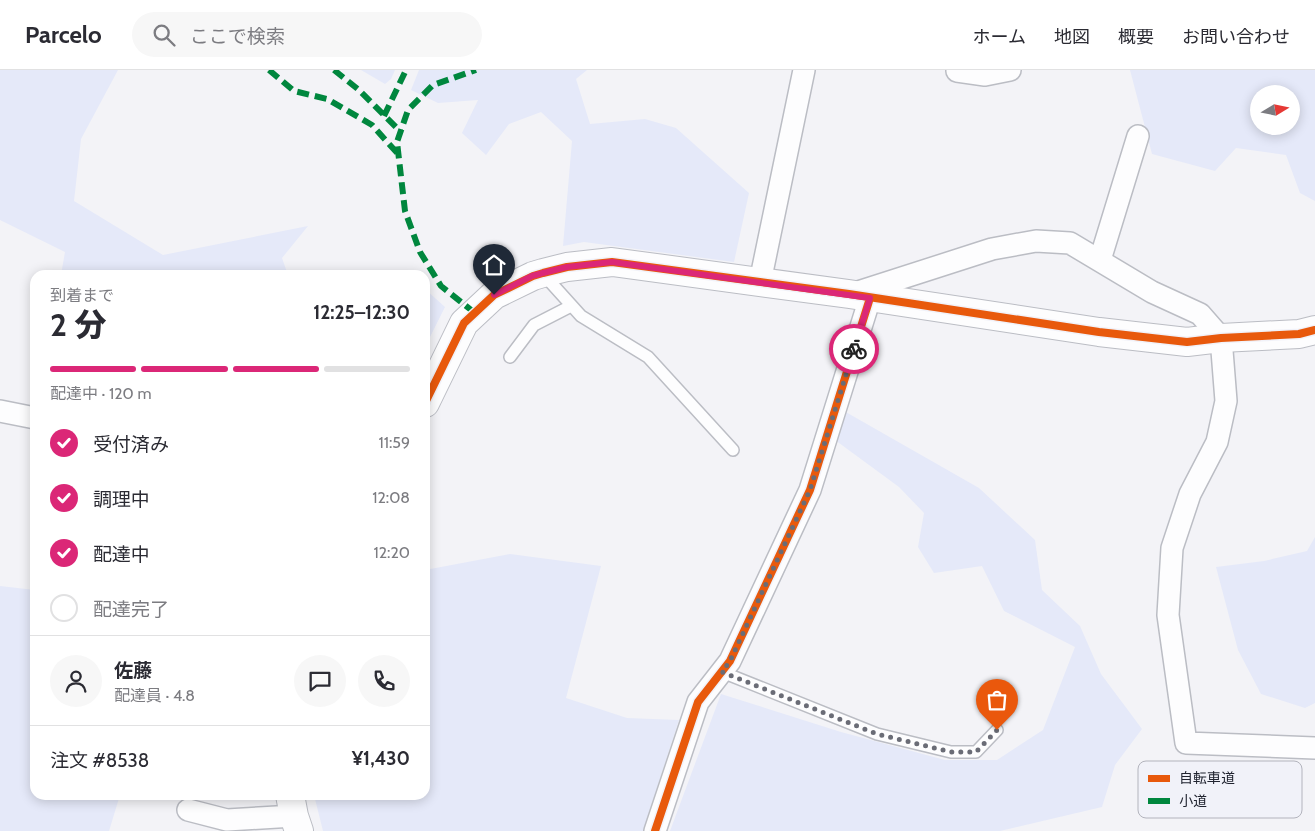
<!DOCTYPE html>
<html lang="ja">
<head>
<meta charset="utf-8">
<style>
  body { margin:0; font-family:Cabin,"Noto Sans JP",sans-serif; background:#f7f7f7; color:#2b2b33; height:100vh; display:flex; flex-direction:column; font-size:19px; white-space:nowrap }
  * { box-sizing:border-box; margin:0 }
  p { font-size:16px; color:#7c7c81 }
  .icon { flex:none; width:28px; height:28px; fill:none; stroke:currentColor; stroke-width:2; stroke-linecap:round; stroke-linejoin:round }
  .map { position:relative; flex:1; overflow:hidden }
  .details { position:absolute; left:30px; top:200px; width:400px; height:530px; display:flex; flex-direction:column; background:#fff; border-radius:15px; box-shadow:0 2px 12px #0003 }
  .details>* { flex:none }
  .needle { width:32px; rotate:80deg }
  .tools { position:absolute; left:1250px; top:15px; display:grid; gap:10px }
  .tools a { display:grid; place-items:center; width:50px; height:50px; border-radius:50%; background:#fff; box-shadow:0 2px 12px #0003; font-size:25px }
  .pin { position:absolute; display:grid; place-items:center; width:42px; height:42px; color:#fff; margin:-51px -21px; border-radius:50% 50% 50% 0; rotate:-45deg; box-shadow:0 0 5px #0007 }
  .pin .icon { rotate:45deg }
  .courier { position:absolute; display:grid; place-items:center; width:50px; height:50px; margin:-25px; border:4px solid #db2777; border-radius:50%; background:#fff; color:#222; box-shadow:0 1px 6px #0007 }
  .summary em { font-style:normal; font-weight:800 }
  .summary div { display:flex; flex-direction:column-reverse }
  .summary { display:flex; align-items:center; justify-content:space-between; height:85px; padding:0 20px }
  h1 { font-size:32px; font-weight:800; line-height:38px }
  .bar { display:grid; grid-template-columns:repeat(4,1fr); gap:8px 5px; align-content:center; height:60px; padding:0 20px }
  .bar i { height:6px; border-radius:4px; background:#e1e1e2 }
  .bar .active { background:#db2777 }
  .bar p { grid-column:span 4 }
  .line { display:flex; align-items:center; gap:12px; padding:0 20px; border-top:1px solid #e1e1e2 }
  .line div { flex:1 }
  .round { display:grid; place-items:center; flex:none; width:52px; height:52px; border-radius:26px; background:#f7f7f7 }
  ol { padding:0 20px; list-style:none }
  li { display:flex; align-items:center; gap:15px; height:55px }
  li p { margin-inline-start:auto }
  li .icon { padding:5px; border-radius:50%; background:#db2777; color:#fff; stroke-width:4 }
  li:last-child { color:#7c7c81 }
  li i { width:28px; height:28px; border:2px solid #e1e1e2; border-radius:50% }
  header { display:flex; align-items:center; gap:30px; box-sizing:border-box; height:70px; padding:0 25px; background:#fff; border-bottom:1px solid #e1e1e2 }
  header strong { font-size:24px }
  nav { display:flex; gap:28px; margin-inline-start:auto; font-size:18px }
  .search { width:350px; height:45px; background:#f7f7f7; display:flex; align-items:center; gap:12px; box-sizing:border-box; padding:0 18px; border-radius:28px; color:#7c7c81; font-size:19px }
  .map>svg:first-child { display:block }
</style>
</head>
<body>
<header>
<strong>Parcelo</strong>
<div class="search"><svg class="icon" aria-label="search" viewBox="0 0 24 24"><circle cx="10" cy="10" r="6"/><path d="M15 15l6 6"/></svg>ここで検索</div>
<nav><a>ホーム</a><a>地図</a><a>概要</a><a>お問い合わせ</a></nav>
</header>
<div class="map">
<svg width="1315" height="761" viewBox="0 0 1315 761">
  <rect width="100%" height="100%" fill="#f3f3f7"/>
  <path fill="#e5e9f9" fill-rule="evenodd" d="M0,0H118L81,69L74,131L163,185L308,156L282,188L288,205H61L65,182L0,150Z
    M361,0H395L391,9L385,14Z
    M419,0H587L576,9L590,54L645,49L676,58L749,123L734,192L584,172L563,176L572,71L541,42L509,54L486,85L462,63L478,30L438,33L411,20Z
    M1130,0H1315V131L1300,123L1286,85L1236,78L1215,101L1152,84ZM1259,24H1291V56H1259Z
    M425,219L445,237L425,277Z
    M844,341L979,418L1035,470L1042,520L1080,556L1101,604L1142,659L1115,695L1102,737L1000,761H670L721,624L841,662L945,690H997L1043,660L1075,577L1004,541L982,496L934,503L918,477L924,443L899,417L835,370Z
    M1315,467V633L1305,638L1261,624L1238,580L1216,497L1264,491L1307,481Z
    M510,484L601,496L566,628L627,648L679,650L643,761H323L314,725H425V500Z
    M0,516L35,520V725H120L109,761H0Z"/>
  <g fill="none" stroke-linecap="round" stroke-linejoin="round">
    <defs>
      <path id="lane" d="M544,205L581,246L648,287L733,380
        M510,287L534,255L571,236
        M722,602L877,664L951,682H976L997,660"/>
      <path id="street" d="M957,1L985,5L1010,0
        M1100,190L1138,66
        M760,212L804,0
        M852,224L992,179L1036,171L1070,173L1152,222L1200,244L1221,268L1226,331L1217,372L1190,424L1172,478L1168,545L1186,673L1315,678
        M0,341L35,348
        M188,740L227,750L294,746
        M655,761L698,632L730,591L810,420L870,228"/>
      <path id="secondary" d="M425,333L464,253L494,225L533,206L543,203L567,197L612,192L849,224L1099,262L1187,272L1221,268L1299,264L1315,260
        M290,725L294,746L299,761"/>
    </defs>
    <use href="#lane" stroke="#bbbdc4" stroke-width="14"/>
    <use href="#street" stroke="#bbbdc4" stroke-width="24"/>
    <use href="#secondary" stroke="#bbbdc4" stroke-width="30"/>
    <use href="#lane" stroke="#fdfdfe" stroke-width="11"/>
    <use href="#street" stroke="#fdfdfe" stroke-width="21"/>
    <use href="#secondary" stroke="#fdfdfe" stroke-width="28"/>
    <path stroke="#00873e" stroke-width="6" stroke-dasharray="12 6" stroke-linecap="butt" d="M269,0L294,21L327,29L372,55L399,85
      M334,0L359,20L401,62
      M384,46L406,0
      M475,243L441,216L420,182L405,141L397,72L408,40L433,15L476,0"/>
    <defs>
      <path id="cycleway" d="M425,333L464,253L494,225L533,206L543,203L567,197L612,192L849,224L1099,262L1187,272L1221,268L1299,264L1315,260
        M655,761L698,632L730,591L810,420L870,228"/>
    </defs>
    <use href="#cycleway" stroke="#f1f2f9" stroke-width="11"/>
    <use href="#cycleway" stroke="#e8590c" stroke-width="8"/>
  </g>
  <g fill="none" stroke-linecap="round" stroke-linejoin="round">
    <path stroke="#6a6c76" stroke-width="5" stroke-dasharray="0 9" d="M854,279L810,420L730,591L722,602L877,664L951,682H976L997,660"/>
    <path stroke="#db2777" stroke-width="6" d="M494,225L532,206L543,203L567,197L612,192L870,228L854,279"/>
  </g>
  <rect x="1138" y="691" width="164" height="57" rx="8" fill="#f1f2f9" stroke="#b3b4bd" stroke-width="1"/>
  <rect x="1148" y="705" width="22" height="7" fill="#e8590c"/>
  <rect x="1148" y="728" width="22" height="6" fill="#00873e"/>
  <g font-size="14" fill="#212430">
    <text x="1179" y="713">自転車道</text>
    <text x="1179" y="736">小道</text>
  </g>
</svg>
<div class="tools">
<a><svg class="needle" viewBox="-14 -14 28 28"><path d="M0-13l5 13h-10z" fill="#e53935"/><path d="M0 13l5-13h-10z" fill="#7c7c81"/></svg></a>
</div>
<div class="pin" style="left:997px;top:660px;background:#ea580c"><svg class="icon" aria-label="bag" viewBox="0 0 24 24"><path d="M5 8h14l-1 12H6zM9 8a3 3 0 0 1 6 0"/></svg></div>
<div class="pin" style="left:494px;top:225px;background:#1f2937"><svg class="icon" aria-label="home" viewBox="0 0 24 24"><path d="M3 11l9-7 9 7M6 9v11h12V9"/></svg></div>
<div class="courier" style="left:854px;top:279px"><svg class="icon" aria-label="bike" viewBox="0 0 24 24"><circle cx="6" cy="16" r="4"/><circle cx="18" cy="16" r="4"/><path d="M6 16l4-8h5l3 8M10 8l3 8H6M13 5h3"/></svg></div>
<section class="details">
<div class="summary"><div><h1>2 分</h1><p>到着まで</p></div><em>12:25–12:30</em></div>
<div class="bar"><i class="active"></i><i class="active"></i><i class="active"></i><i></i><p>配達中 · 120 m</p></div>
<ol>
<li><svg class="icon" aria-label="check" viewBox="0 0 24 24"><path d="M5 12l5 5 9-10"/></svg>受付済み<p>11:59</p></li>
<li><svg class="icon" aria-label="check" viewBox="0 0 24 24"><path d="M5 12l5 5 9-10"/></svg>調理中<p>12:08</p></li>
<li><svg class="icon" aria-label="check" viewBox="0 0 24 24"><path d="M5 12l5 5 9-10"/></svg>配達中<p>12:20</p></li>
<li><i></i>配達完了</li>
</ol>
<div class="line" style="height:90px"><a class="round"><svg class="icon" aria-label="person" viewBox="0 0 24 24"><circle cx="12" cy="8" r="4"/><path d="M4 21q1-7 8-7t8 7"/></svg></a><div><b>佐藤</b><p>配達員 · 4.8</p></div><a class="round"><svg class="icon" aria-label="chat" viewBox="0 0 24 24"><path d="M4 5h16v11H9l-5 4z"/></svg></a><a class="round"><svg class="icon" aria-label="phone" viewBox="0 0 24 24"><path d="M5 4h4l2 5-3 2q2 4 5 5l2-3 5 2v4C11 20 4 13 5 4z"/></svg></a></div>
<div class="line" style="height:65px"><div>注文 #8538</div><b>¥1,430</b></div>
</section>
</div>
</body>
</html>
